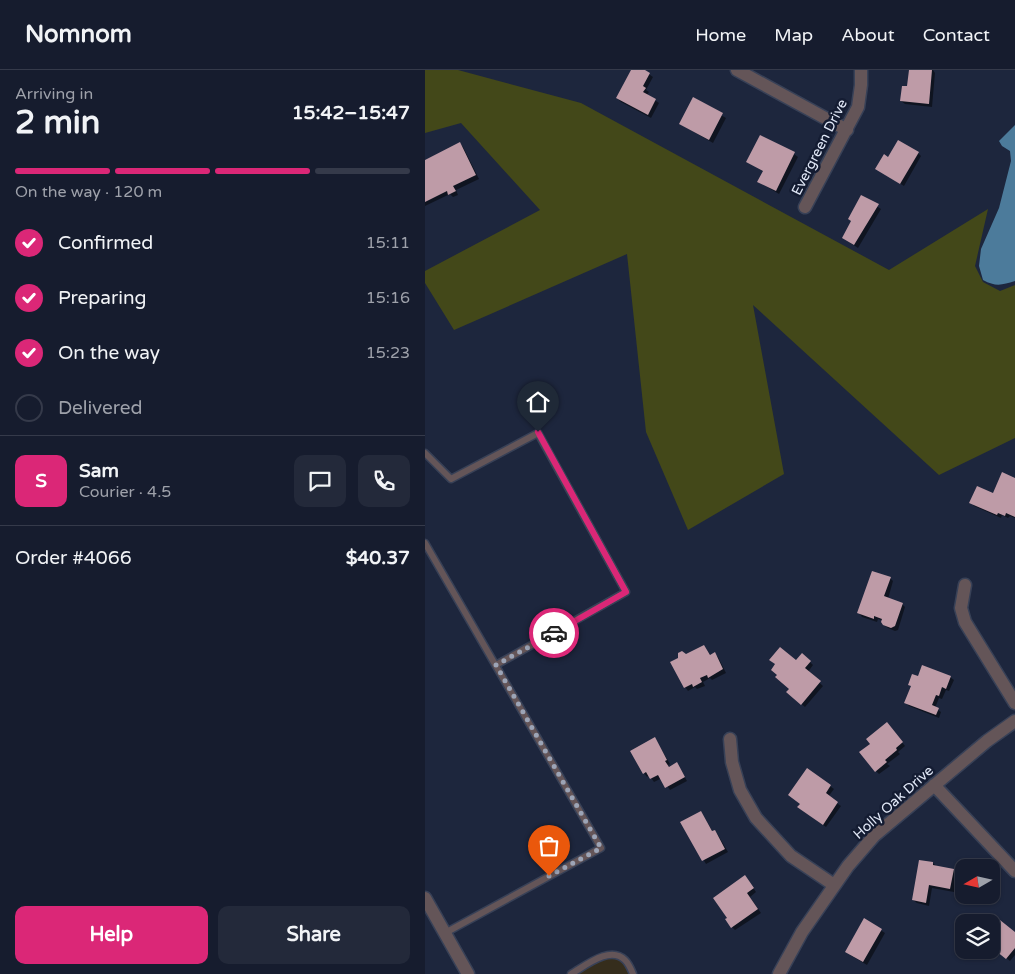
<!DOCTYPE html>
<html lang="en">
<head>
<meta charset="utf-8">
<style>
  body { margin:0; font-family:"Varela Round",sans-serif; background:#23293a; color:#f1f3f6; height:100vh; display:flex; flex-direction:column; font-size:19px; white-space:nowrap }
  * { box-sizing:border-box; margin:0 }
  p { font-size:16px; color:#9ea1aa }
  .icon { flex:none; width:28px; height:28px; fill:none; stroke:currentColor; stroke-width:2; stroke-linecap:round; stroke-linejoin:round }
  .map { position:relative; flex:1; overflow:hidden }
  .details { display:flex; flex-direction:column; background:#161c2e; width:425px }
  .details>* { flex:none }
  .needle { width:32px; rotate:261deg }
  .buttons { position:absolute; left:530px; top:789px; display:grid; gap:10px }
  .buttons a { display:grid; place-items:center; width:45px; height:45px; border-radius:10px; background:#161c2e; box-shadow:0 1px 4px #0004,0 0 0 1px #353a4a; font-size:25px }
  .pin { position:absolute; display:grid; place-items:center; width:42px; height:42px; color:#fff; margin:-51px -21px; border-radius:50% 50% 50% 0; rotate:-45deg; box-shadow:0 0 5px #0007 }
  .pin .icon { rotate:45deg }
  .courier { position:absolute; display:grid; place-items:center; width:50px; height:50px; margin:-25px; border:4px solid #db2777; border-radius:50%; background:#fff; color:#222; box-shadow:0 1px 6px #0007 }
  .summary em { font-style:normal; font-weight:800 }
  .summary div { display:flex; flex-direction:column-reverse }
  .summary { display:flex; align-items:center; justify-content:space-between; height:85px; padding:0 15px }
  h1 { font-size:32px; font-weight:800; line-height:38px }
  .bar { display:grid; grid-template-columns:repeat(4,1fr); gap:8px 5px; align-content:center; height:60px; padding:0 15px }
  .bar i { height:6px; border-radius:4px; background:#353a4a }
  .bar .on { background:#db2777 }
  .bar p { grid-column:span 4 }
  .line { display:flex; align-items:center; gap:12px; padding:0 15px; border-top:1px solid #353a4a }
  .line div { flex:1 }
  .round { display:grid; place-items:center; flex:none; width:52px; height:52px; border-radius:10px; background:#23293a }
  ol { padding:0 15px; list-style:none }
  li { display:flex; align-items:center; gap:15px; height:55px }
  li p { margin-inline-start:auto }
  li .icon { padding:5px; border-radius:50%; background:#db2777; color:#fff; stroke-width:4 }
  li:last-child { color:#9ea1aa }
  li i { width:28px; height:28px; border:2px solid #353a4a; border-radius:50% }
  .action { display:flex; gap:10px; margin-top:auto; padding:10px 15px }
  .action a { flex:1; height:58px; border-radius:10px; background:#db2777; color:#fff; font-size:20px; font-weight:800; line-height:58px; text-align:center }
  .action a+a { background:#23293a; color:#f1f3f6 }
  header { display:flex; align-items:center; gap:30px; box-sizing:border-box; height:70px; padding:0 25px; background:#161c2e; border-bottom:1px solid #353a4a }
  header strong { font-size:24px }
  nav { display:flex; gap:28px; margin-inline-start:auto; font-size:18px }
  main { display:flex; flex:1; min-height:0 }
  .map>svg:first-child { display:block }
</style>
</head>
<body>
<header>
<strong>Nomnom</strong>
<nav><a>Home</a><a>Map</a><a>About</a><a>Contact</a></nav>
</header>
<main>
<section class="details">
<div class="summary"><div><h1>2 min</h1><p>Arriving in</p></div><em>15:42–15:47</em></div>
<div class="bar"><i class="on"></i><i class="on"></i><i class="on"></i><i></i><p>On the way · 120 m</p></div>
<ol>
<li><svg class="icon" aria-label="check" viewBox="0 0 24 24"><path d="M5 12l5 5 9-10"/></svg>Confirmed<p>15:11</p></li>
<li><svg class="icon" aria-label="check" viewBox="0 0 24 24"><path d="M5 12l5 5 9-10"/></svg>Preparing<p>15:16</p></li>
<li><svg class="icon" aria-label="check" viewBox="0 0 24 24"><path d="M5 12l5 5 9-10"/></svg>On the way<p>15:23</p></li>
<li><i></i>Delivered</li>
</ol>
<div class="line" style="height:90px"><b class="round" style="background:#db2777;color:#fff">S</b><div><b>Sam</b><p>Courier · 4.5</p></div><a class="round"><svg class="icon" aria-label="chat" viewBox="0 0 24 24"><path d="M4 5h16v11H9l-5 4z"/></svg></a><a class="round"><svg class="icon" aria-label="phone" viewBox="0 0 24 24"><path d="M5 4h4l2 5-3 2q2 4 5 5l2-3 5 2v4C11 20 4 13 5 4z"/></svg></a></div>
<div class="line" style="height:65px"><div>Order #4066</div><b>$40.37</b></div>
<div class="action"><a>Help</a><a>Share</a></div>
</section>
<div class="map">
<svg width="590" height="904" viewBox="0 0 590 904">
  <rect width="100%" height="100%" fill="#1d263d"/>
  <path fill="#352d1c" d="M178,886H193L208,904H146Z"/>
  <path fill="#434819" d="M0,0H33L156,33L464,200L563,139L550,196L558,212L575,221L590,215V368L514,405L328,235L359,404L263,460L221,362L202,184L29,260L0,213V201L115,140L36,53L0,63Z"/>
  <path fill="#4c7b9b" d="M590,55V211C577,215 571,217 558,210L554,196L556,179L574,138L586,91L585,81L577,76L574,71Z"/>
  <path fill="#0007" d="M207,0H218L228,7L221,20L224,22L222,25L234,33L226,48L196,32L192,28Z
    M485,0H508L510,3L507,37L480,34L476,31L483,18Z
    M268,29L301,48L288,73L255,54Z
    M336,67L369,84L373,87L354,124L334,112L339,102L323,92Z
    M35,74L38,77L54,109L31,120L33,125L28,127L25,124L0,136V91Z
    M493,83L496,86L479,116L452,99L463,89Z
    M436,126L456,139L433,178L418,168L427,152L424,149Z
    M590,409V448L585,446L583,448L577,445L576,448L549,436L546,432L568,424Z
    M465,508L468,511L463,529L477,534L480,537L473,560L470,561L463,558L459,555V551L453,549L452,552L437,547L434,543Z
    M279,576L286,586L289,584L293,587L301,603L287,610L285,608L278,612L280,616L272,619L270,617L263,621L260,617L261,586Z
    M371,592H385L388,595L383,602L398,616L380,637L366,625V619Z
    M525,607L529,610L524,621L521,620L517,629L514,628L510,638L516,642L514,648L484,636L481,633L493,608Z
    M465,657L480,676L473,682L475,684L462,694L465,696L454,704L451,701L447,674Z
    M230,669L245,694L243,695L245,698L252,694L262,711L245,720L237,708L229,712L224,705L222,707L219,703Z
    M382,700L409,719L403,727L416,736L401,757L377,740Z
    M276,742L288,762L290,761L293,765L303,782L281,794L257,752Z
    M508,793L512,797L528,800L532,804L529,822L507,818L504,836L492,833L488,830Z
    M323,810L331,822L325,827L336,843L310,860L307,857Z
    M440,850L460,863L442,895L425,885Z
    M567,850L590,864V885L585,891L566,876V852H565Z"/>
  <path fill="#be9ba7" d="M206,0H220L225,3L218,16L221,18L218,22L231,29L223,45L191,28Z
    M484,0H507L504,34L475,31L477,16H482Z
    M268,27L298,43L284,70L254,54Z
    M335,65L370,82L351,121L332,112L338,101L321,92Z
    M473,70L494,82L475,114L450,99L459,84L463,87Z
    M35,72L51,105L28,116L31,121L23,125L22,121L0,132V90Z
    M436,125L454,134L429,175L417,168L426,151L423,149Z
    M577,402L590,408V447L581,443L580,446L573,443L572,445L544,433L552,416L568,423Z
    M447,501L466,507L459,526L478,533L470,556L466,558L458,555L456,552L457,549L449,546V549L432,543Z
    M279,575L285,585L290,582L298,599L283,608L282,605L275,608L277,612L268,617L267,614L259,618L245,592L253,588V583L257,581L261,584Z
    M355,577L371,590L377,583L386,591L380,598L396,611L376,635L361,622L364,619L350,607L352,605L346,600L350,594L344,590Z
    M497,595L526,606L521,619L517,617L514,626L511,625L507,635L514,638L511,645L479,633L486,616L483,615L487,604L493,606Z
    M462,652L478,672L471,678L472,680L460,690L462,692L450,702L434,682L445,674L441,669Z
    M230,667L242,690L240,691L244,697L252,692L260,707L240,718L233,705L225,709L221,702L218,704L205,681Z
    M382,698L406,715L401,723L413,732L398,755L372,737L375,734L363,725Z
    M276,741L287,761L290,760L300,779L277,791L255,752Z
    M494,790L508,792V795L529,799L525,819L504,815L501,833L487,830Z
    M320,805L329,818L322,823L333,839L306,858L300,849L302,848L288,828Z
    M439,848L457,859L438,892L420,882Z
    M567,848L572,853L575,850L590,862V878L581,889L566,877V852H563Z"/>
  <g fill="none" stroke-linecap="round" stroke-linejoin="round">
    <defs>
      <path id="lane" d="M0,383L26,409L113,363L201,522L71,595
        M0,473L176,778L20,863
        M146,904C160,896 185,875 200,890C204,894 206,899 208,904"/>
      <path id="street" d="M312,0L422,60
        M380,137L433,37L436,15V0
        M540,515L536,538L540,552L590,633
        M305,669L307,692L315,720L331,748L366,786L409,815
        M509,715L590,801
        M0,828L43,904
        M354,904L377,862L423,796L449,766L562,671L590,651"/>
    </defs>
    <use href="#lane" stroke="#384157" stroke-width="9"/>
    <use href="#street" stroke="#384157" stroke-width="15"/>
    <use href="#lane" stroke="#645558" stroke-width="6"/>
    <use href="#street" stroke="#645558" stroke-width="12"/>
  </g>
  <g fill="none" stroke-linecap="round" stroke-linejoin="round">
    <path stroke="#9ca4b6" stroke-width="5" stroke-dasharray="0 9" d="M124,806L176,778L71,595L129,563"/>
    <path stroke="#db2777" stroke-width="6" d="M113,362L201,522L129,563"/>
  </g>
  <g text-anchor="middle" stroke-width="5" stroke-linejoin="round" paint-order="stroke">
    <g font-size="14" fill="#e1e8f7" stroke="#141c32">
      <text transform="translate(394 77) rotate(-63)" y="5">Evergreen Drive</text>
      <text transform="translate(468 732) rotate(-42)" y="5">Holly Oak Drive</text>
    </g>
  </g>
</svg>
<div class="buttons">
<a><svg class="needle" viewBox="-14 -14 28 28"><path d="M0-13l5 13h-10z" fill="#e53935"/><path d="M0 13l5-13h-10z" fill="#9ea1aa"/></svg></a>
<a><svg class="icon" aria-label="layers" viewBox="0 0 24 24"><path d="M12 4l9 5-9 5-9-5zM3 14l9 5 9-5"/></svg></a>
</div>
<div class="pin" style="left:124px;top:806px;background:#ea580c"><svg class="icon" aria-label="bag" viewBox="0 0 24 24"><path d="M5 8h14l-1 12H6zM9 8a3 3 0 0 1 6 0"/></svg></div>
<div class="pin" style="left:113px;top:362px;background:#1f2937"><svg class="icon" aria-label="home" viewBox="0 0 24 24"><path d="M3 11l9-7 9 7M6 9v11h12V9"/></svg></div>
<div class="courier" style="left:129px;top:563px"><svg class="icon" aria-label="car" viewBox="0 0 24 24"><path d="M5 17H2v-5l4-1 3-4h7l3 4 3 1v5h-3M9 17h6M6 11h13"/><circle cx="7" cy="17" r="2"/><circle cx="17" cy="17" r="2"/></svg></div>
</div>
</main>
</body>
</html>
